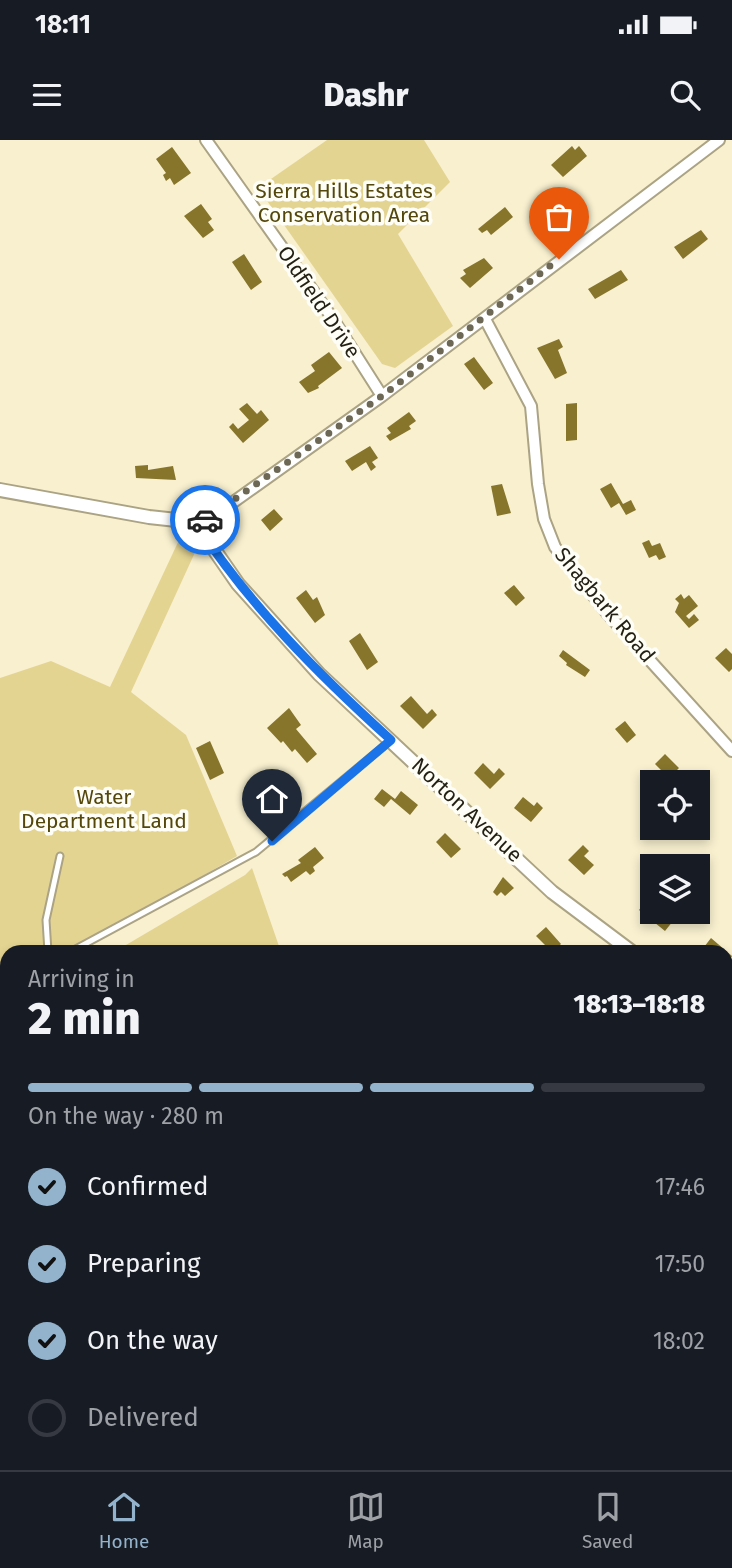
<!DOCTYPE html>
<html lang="en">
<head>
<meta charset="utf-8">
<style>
  body { margin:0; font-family:"Fira Sans",sans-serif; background:#20242c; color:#f1f3f6; height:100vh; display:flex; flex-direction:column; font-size:26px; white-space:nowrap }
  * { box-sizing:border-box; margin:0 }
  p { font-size:23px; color:#9ea1a6 }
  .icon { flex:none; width:38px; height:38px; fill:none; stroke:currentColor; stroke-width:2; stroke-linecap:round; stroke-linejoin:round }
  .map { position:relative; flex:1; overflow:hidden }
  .panel { position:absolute; left:0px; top:805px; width:733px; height:525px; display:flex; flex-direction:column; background:#171b24; border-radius:21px 21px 0 0; box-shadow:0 4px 10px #0003 }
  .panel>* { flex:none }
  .buttons { position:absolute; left:640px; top:630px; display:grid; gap:14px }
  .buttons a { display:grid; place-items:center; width:70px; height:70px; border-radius:0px; background:#171b24; box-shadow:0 4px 10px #0003; font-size:35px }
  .pin { position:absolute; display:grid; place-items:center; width:60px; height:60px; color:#fff; margin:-72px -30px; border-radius:50% 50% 50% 0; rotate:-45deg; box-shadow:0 0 7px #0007 }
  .pin .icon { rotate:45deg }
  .courier { position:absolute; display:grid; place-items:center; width:70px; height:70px; margin:-35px; border:5px solid #1a73e8; border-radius:50%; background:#fff; color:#222; box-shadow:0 2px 9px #0007 }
  .overview em { font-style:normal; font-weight:800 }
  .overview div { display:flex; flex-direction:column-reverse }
  .overview { display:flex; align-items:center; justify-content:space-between; height:119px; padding:0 28px }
  h1 { font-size:46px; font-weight:800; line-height:52px }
  .bar { display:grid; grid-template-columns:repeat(4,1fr); gap:10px 7px; align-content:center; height:84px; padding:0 28px }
  .bar i { height:9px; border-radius:5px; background:#363941 }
  .bar .on { background:#93b3cc }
  .bar p { grid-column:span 4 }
  ol { padding:0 28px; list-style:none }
  li { display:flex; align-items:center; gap:21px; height:77px }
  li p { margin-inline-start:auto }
  li .icon { padding:7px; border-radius:50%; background:#93b3cc; color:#111; stroke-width:4 }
  li:last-child { color:#9ea1a6 }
  li i { width:38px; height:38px; border:4px solid #363941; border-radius:50% }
  .status { display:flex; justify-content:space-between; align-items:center; height:49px; padding:0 35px; background:#171b24; direction:ltr }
  .status svg { height:19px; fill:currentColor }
  header { display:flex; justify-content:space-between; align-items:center; height:91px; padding:0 28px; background:#171b24; font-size:32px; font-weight:800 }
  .tabs { display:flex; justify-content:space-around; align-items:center; height:98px; border-top:2px solid #363941; background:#171b24; font-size:19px; color:#9ea1a6 }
  .tabs a { display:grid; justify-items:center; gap:4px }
  .tabs .on { color:#93b3cc }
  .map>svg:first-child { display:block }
</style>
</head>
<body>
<div class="status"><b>18:11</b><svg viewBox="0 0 49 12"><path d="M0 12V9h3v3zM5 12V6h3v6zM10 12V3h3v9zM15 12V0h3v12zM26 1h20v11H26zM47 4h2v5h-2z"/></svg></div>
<header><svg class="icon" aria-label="menu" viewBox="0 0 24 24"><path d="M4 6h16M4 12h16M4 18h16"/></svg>Dashr<svg class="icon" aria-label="search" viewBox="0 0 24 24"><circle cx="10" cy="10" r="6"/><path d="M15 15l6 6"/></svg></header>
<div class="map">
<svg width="732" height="1330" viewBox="0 0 732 1330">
  <rect width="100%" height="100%" fill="#f8f0cf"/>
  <path fill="#e4d492" d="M327,0H424L450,42L398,94L453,186L395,228L382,224L258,48Z
    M180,398L197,408L131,552L186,595L237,716L72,812H7V850L0,855V538L51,521L110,547Z
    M252,728L281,812H114L245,735Z
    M7,875V1323H317L322,1330H0V879Z"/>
  <path fill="#86752b" d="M572,6L575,10L579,6L587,16L563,37L551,25Z
    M172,7L191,33L174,45L170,38L166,41L163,35L166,33L156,19Z
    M201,64L212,79L208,82L214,90L203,98L184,76Z
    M505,67L513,77L491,95L487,90L482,93L478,89Z
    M701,90L708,99L683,119L674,107Z
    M244,114L262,142L251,150L232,122Z
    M484,118L493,128L470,148L460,138L466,134L463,130Z
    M621,130L628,140L595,159L588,149Z
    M559,199L563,207L558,210L567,233L555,239L537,208Z
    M329,212L342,228L318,246L319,248L308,253L299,242L315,231L311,225Z
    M474,217L493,243L484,250L464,224Z
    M247,263L257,274L261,270L269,280L243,303L229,287L233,283L238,289L249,280L239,269Z
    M577,263V300L566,301V264Z
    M409,272L416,281L409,286L411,289L390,301L386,296L391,293L387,288Z
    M370,306L378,318L372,322L376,327L371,331L366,322L352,331L345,321Z
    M148,325V330L173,326L176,340L136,338L135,326Z
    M611,343L623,364L631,360L636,370L626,375L619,363L611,368L600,349Z
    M502,344L511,373L497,376L491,346Z
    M274,369L283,379L270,391L261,380Z
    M649,400L652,406L660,403L666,417L659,420L656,415L649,418L642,403Z
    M514,445L525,458L516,466L504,453Z
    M306,450L313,460L317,457L325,475L315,483L296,458Z
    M681,454L684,459L689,455L698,466L686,476L689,479L694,474L699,480L689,488L675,472L679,463L675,459Z
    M360,493L378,522L367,530L349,501Z
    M726,508L732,514V529L729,532L715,518Z
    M563,510L590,530L585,537L566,525L567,523L559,516Z
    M411,556L427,574L432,569L437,575L423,589L400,566Z
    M289,568L301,585L296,589L317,614L307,623L295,609L292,612L283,601L281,603L267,588Z
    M625,581L636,595L627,603L615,589Z
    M210,601L224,633L210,640L196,608Z
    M665,614L679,628L669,638L655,624Z
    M483,623L494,634L499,628L505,634L490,649L474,633Z
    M382,649L395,659L401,651L418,665L410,675L391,659L384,667L374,659Z
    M523,657L534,666L537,662L543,668L531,682L514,668Z
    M445,693L461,709L451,718L436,702Z
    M583,705L589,711L584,716L594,725L584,735L568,720Z
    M315,707L324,718L313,727L315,731L310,735L306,731L291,742L287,736L285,737L282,734L301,723L298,720Z
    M503,737L514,748L505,756L501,752L497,756L493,752Z
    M648,759L653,763V772H663L673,781L665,791L639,770Z
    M546,787L561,804L552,812L536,796Z
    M711,798L732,816L726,827V812L701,811Z
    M726,1145L732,1166H728L729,1173L732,1172V1180L726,1181Z"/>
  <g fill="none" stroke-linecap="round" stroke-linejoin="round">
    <defs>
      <path id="service" d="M48,812L46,780L60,716
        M70,812L256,712L390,601
        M0,858L7,854"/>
      <path id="minor" d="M206,0L333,179L382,256
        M485,179L531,266L538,344L544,379L555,407L607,473L732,611
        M195,382L225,368L382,256L719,0"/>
      <path id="tertiary" d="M0,350L149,377L195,382L238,444L319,534L552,752L632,812
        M726,881L732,885"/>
    </defs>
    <use href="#service" stroke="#aba384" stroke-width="9"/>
    <use href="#minor" stroke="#aba384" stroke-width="14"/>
    <use href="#tertiary" stroke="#aba384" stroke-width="16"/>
    <use href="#service" stroke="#fff" stroke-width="5"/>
    <use href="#minor" stroke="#fff" stroke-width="10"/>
    <use href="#tertiary" stroke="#fff" stroke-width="12"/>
  </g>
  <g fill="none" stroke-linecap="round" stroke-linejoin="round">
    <path stroke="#6d6855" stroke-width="7" stroke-dasharray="0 12.6" d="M205,380L382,256L559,119"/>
    <path stroke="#1a73e8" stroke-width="9" d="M205,380L195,382C249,465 318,534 391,600L272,701"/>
  </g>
  <g text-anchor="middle" stroke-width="7" stroke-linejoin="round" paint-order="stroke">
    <g font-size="21" fill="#53470c" stroke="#fefdf6">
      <text x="344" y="58">Sierra Hills Estates<tspan x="344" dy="24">Conservation Area</tspan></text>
      <text x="104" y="664">Water<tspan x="104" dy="24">Department Land</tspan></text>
    </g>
    <g font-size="21" fill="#221f13" stroke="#fefdf6">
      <text transform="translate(319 162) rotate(56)" y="7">Oldfield Drive</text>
      <text transform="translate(605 465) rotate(50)" y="7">Shagbark Road</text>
      <text transform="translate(467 670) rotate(43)" y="7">Norton Avenue</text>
    </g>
  </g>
</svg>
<div class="buttons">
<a><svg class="icon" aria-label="locate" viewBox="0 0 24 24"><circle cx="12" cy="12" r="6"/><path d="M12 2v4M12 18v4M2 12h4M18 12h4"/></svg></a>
<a><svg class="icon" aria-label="layers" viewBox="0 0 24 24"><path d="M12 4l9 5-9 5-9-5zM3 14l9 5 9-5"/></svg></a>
</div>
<div class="pin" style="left:559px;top:119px;background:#ea580c"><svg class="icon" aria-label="bag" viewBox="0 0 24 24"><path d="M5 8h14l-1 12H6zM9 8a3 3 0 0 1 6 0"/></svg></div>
<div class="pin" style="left:272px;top:701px;background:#1f2937"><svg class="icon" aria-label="home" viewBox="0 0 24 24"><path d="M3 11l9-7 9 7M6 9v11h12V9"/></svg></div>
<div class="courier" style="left:205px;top:380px"><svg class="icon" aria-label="car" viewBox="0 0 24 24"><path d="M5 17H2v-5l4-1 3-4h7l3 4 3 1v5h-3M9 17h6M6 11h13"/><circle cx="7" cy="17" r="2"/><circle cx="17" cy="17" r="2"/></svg></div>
<section class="panel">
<div class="overview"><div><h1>2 min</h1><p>Arriving in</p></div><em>18:13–18:18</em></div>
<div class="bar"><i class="on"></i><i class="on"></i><i class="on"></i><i></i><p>On the way · 280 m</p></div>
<ol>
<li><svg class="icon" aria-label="check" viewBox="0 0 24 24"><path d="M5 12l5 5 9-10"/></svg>Confirmed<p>17:46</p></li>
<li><svg class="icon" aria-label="check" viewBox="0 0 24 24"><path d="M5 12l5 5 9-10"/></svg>Preparing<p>17:50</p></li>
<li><svg class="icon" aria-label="check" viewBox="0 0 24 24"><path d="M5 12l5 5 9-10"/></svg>On the way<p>18:02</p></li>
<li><i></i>Delivered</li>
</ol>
</section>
</div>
<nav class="tabs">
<a class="on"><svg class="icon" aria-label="home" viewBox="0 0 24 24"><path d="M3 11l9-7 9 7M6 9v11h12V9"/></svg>Home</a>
<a><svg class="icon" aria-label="map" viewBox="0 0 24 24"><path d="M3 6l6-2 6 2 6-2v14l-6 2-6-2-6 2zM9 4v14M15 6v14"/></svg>Map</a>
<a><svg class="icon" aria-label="saved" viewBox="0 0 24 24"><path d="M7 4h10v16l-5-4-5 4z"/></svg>Saved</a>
</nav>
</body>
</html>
